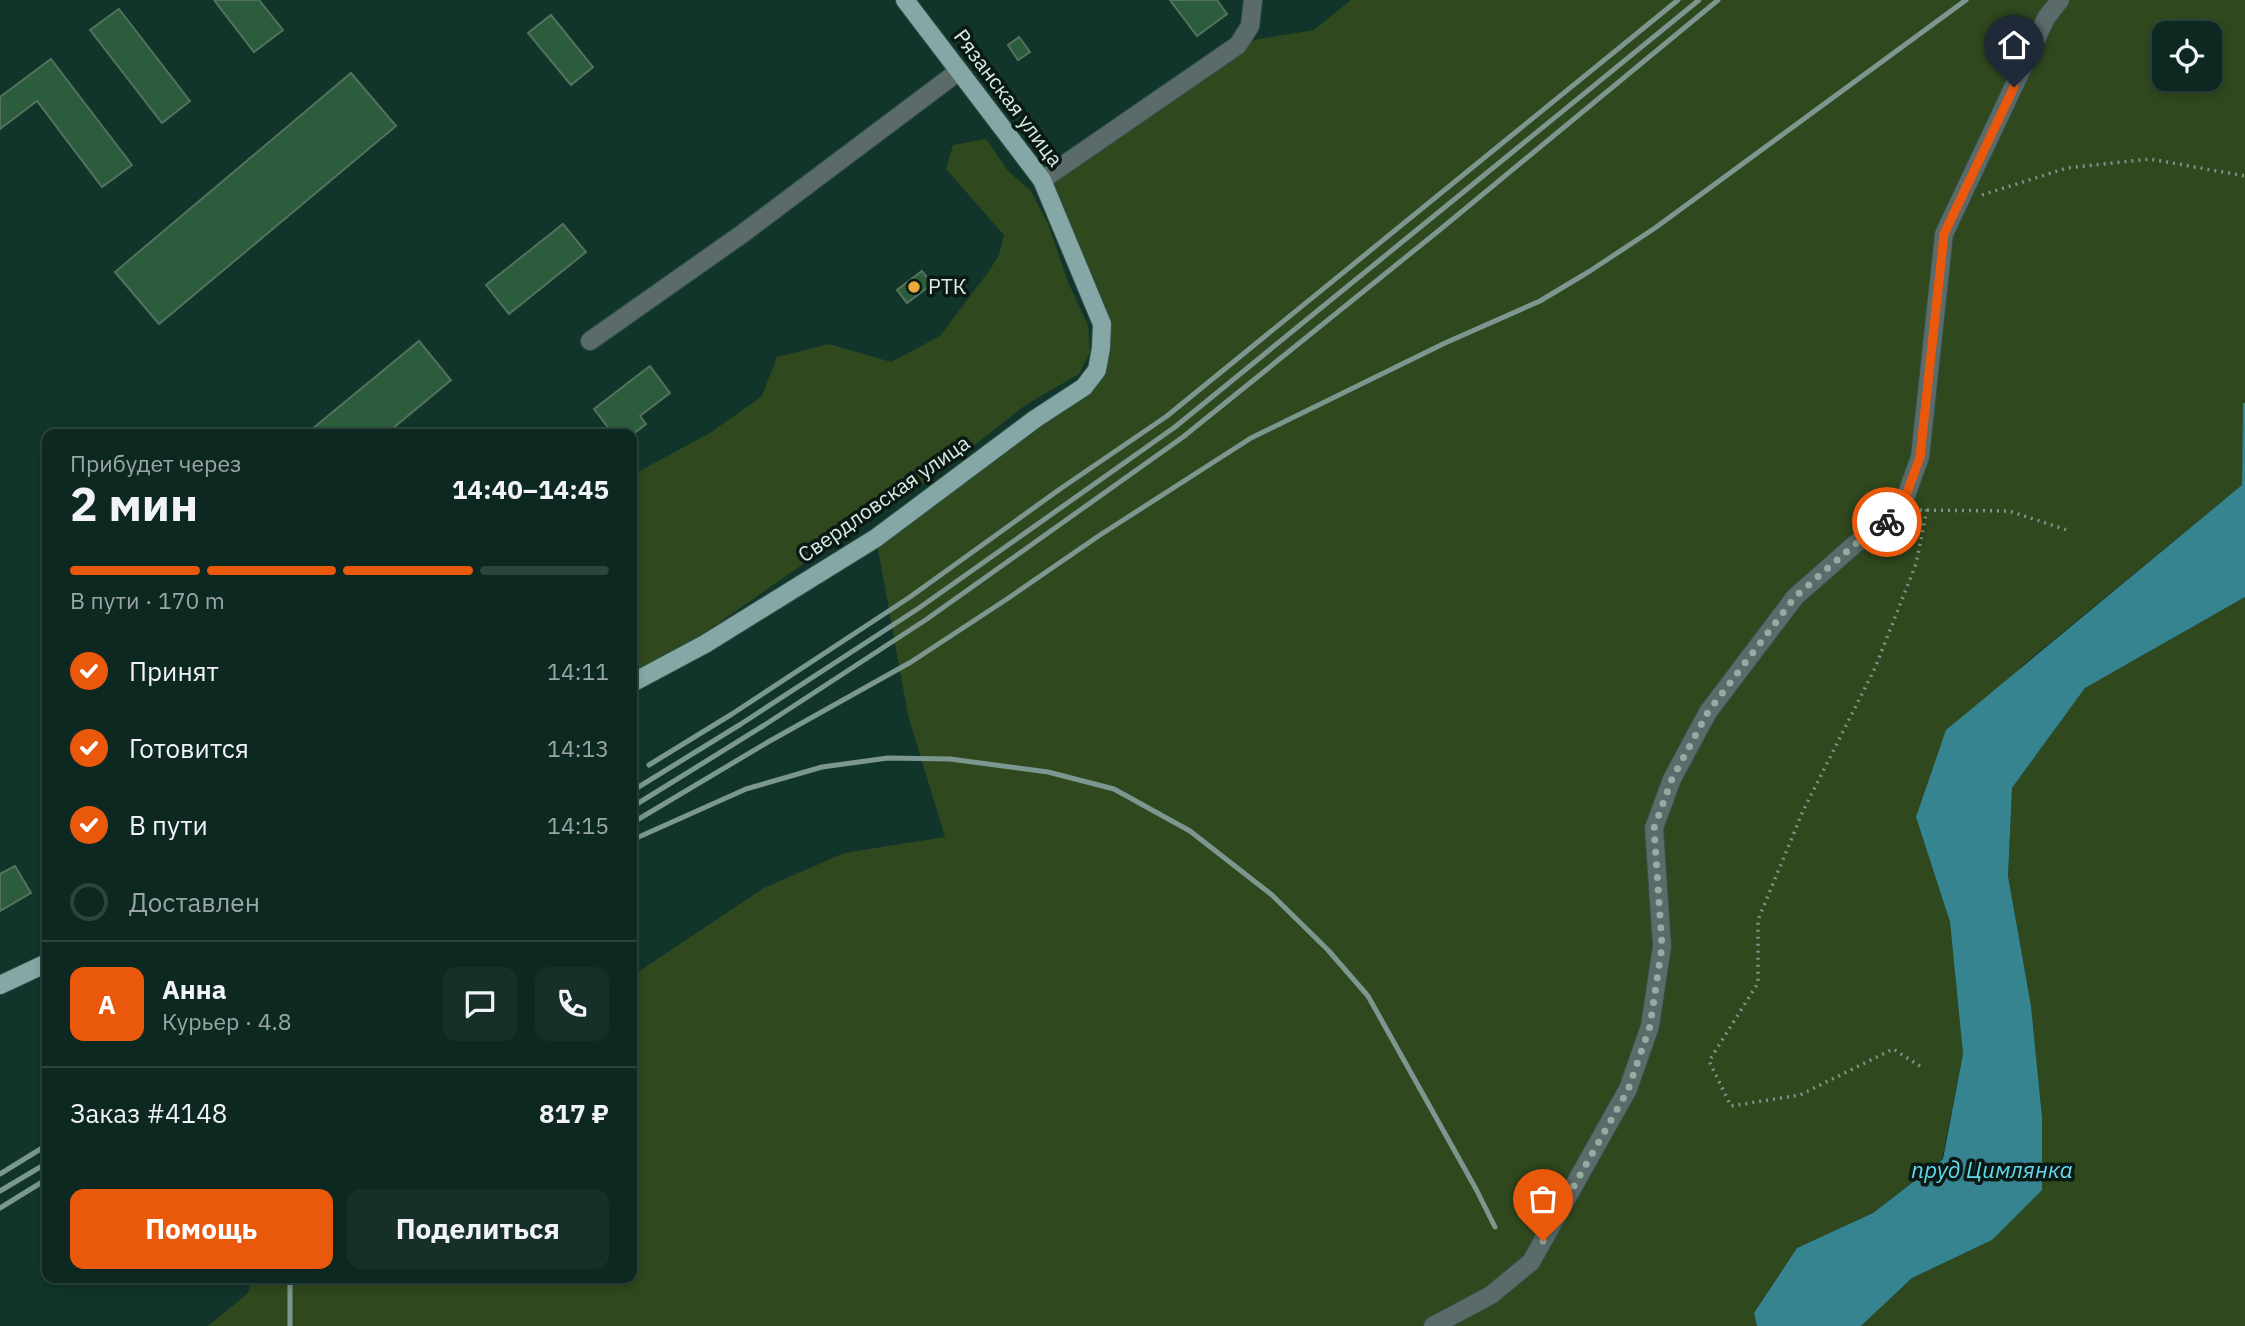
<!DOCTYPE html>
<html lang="ru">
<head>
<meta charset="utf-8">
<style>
  body { margin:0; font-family:"IBM Plex Sans",sans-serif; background:#163029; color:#f1f3f6; height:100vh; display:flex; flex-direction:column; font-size:26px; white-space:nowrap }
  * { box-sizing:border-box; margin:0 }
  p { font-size:23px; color:#9aa6a5 }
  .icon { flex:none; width:38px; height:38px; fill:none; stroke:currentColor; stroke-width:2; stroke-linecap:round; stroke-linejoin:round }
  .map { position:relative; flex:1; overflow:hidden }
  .sheet { position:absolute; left:42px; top:429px; width:595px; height:854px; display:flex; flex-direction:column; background:#0d2820; border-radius:14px; box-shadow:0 4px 10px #0003,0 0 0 2px #2d443e }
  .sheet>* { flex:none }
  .fabs { position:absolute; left:2152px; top:21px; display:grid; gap:14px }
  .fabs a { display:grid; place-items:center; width:70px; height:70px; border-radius:14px; background:#0d2820; box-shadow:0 4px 10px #0003,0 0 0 2px #2d443e; font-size:35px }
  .pin { position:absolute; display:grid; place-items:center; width:60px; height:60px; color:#fff; margin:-72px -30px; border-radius:50% 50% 50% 0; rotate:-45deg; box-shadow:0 0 7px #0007 }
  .pin .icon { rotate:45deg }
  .courier { position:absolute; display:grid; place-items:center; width:70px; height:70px; margin:-35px; border:5px solid #ea580c; border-radius:50%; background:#fff; color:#222; box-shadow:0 2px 9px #0007 }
  .overview em { font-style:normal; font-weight:700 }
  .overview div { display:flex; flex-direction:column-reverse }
  .overview { display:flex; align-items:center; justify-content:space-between; height:119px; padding:0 28px }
  h1 { font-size:46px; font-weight:700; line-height:52px }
  .bar { display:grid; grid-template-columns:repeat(4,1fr); gap:10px 7px; align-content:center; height:84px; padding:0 28px }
  .bar i { height:9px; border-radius:5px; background:#2d443e }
  .bar .on { background:#ea580c }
  .bar p { grid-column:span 4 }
  .line { display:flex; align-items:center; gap:18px; padding:0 28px; border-top:2px solid #2d443e }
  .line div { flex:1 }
  .round { display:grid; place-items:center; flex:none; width:74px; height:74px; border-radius:14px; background:#163029 }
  ol { padding:0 28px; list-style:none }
  li { display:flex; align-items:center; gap:21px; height:77px }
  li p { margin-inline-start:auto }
  li .icon { padding:7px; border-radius:50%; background:#ea580c; color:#fff; stroke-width:4 }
  li:last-child { color:#9aa6a5 }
  li i { width:38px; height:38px; border:4px solid #2d443e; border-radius:50% }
  .cta { display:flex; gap:14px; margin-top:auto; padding:14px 28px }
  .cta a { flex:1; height:80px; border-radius:14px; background:#ea580c; color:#fff; font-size:28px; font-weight:700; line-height:80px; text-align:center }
  .cta a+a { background:#163029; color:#f1f3f6 }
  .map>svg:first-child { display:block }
</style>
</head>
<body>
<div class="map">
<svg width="2245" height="1326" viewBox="0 0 2245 1326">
  <rect width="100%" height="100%" fill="#11352b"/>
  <path fill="#2f481e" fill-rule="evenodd" d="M1351,0H2245V403H2243L2242,485L2023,665L1916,817L1950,922L1963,1054L1942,1159L1873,1213L1797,1248L1754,1313L1757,1326H208L248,1293L253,1278H632V976L764,888L844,853L945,837L908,715L876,538L1084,388L1101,348L1042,180L1238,45L1259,39L1314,30ZM2165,33H2210V79H2165Z
    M986,139L1009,172L1031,191L1048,224L1068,282L1088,325L1090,352L1079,374L1027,404L944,469L900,501L858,526L710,629L676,650L632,672V654L634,652L632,647V475L710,433L762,396L777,357L829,344L891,362L940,336L989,271L999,255L1004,235L946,169L953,145Z
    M2245,597V1326H1861L1912,1278L1992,1240L2042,1190V1117L2031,1006L2008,876L2012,788L2085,688Z"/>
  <path fill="#378491" d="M2243,403H2245V597L2085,688L2012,788L2008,876L2031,1006L2042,1117V1190L1992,1240L1912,1278L1861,1326H1757L1754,1313L1797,1248L1873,1213L1943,1159L1963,1054L1950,922L1916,817L1946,730L2242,485Z"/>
  <path fill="#2b5d3c" stroke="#55715d" stroke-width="2" d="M214,0H259L283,30L254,52Z
    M1170,0H1217L1227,14L1197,36Z
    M119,9L190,101L162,123L90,30Z
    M551,15L593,67L571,85L528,33Z
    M1019,37L1030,52L1018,60L1008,45Z
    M51,59L132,165L102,187L37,101L0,129V97Z
    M351,73L396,126L159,324L115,272Z
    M563,224L586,252L509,314L486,285Z
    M922,271L932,284L907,303L897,290Z
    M419,341L451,380L386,434H306Z
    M650,366L670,393L640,416L646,424L632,435L613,434L594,409Z
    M15,866L31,893L0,911V874Z"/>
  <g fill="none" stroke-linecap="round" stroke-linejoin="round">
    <defs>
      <path id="minor" d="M1042,180L1238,45L1250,26L1253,0
        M590,341L742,234L959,71
        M1433,1326L1491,1295L1531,1262L1628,1089L1650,1026L1662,946L1654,828L1672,779L1708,712L1795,597L1854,545L1900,512L1920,457L1944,234L2046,18L2060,0"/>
      <path id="major" d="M632,683L705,644L876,538L1035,419L1084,387L1097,370L1101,348L1102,324L1042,180L905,0
        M0,985L47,963"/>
    </defs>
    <use href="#minor" stroke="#315249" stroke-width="20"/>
    <use href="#major" stroke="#315249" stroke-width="20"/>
    <path stroke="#7a958c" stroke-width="3.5" stroke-dasharray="2 5" stroke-linecap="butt" d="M1982,195L2067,168L2150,159L2245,176
      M1920,510L2009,511L2067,530
      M1920,1066L1893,1049L1800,1095L1731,1106L1709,1061L1758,983V920L1803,811L1875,668L1916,564L1927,509"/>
    <use href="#minor" stroke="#5a6b69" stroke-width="18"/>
    <use href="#major" stroke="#85a7a5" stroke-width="18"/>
    <path stroke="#7c978f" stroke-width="5" d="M649,765L732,714L910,597L1060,489L1167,416L1678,0
      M632,791L741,724L919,608L1175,427L1699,0
      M632,807L763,726L927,619L1183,437L1442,228L1718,0
      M632,823L768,742L911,662L1007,599L1100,535L1251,438L1445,343L1540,301L1590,271L1655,228L1966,0
      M632,840L746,789L822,767L888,758L950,759L1048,772L1114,789L1190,831L1272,895L1328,950L1368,996L1476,1189L1495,1227
      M0,1174L47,1145
      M0,1191L47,1163
      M0,1208L47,1179
      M290,1326V1278"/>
  </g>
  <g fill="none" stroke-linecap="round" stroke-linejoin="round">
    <path stroke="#93aca4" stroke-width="7" stroke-dasharray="0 12.6" d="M1543,1241L1628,1090L1650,1026L1662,946L1654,828L1672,779L1708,712L1795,597L1854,545L1887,522"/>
    <path stroke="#ea580c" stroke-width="9" d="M1887,522L1900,512L1920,457L1944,234L2014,87"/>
  </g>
  <circle fill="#eaaa39" stroke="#0a1914" stroke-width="2.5" cx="914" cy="287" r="7"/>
  <g text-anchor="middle" stroke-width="7" stroke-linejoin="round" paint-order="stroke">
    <g font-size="21" fill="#d9ece5" stroke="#0a1914">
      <text transform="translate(1008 98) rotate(53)" y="7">Рязанская улица</text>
      <text transform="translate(884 499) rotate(-35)" y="7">Свердловская улица</text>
    </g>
    <g font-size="21" fill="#d9ece5" stroke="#0a1914" text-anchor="start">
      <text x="928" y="294">РТК</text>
    </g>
    <g font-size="23" font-style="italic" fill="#64d8eb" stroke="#0a1914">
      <text x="1992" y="1178">пруд Цимлянка</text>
    </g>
  </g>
</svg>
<div class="fabs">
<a><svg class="icon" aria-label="locate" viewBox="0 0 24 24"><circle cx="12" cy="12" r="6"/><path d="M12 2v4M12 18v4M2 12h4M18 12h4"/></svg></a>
</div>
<div class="pin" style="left:1543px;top:1241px;background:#ea580c"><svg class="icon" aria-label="bag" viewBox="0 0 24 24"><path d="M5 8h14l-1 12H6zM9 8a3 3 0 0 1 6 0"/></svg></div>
<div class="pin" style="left:2014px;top:87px;background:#1f2937"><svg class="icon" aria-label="home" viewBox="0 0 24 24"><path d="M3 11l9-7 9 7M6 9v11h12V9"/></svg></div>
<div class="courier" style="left:1887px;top:522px"><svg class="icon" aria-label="bike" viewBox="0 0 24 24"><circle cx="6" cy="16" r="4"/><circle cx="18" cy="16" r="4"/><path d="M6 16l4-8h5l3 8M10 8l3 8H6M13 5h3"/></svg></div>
<section class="sheet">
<div class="overview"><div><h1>2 мин</h1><p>Прибудет через</p></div><em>14:40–14:45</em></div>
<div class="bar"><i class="on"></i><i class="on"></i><i class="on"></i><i></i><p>В пути · 170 m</p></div>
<ol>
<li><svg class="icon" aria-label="check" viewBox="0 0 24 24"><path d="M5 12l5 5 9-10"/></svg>Принят<p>14:11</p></li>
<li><svg class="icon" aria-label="check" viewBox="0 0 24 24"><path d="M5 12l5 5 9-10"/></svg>Готовится<p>14:13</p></li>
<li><svg class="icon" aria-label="check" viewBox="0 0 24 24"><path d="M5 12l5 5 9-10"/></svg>В пути<p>14:15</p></li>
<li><i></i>Доставлен</li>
</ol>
<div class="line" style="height:126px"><b class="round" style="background:#ea580c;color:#fff">А</b><div><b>Анна</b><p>Курьер · 4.8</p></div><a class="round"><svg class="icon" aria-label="chat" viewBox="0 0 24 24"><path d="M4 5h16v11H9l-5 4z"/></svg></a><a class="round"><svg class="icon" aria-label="phone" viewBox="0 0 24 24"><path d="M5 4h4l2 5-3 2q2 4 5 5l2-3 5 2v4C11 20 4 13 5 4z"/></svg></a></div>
<div class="line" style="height:91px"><div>Заказ #4148</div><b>817 ₽</b></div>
<div class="cta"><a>Помощь</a><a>Поделиться</a></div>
</section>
</div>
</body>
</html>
